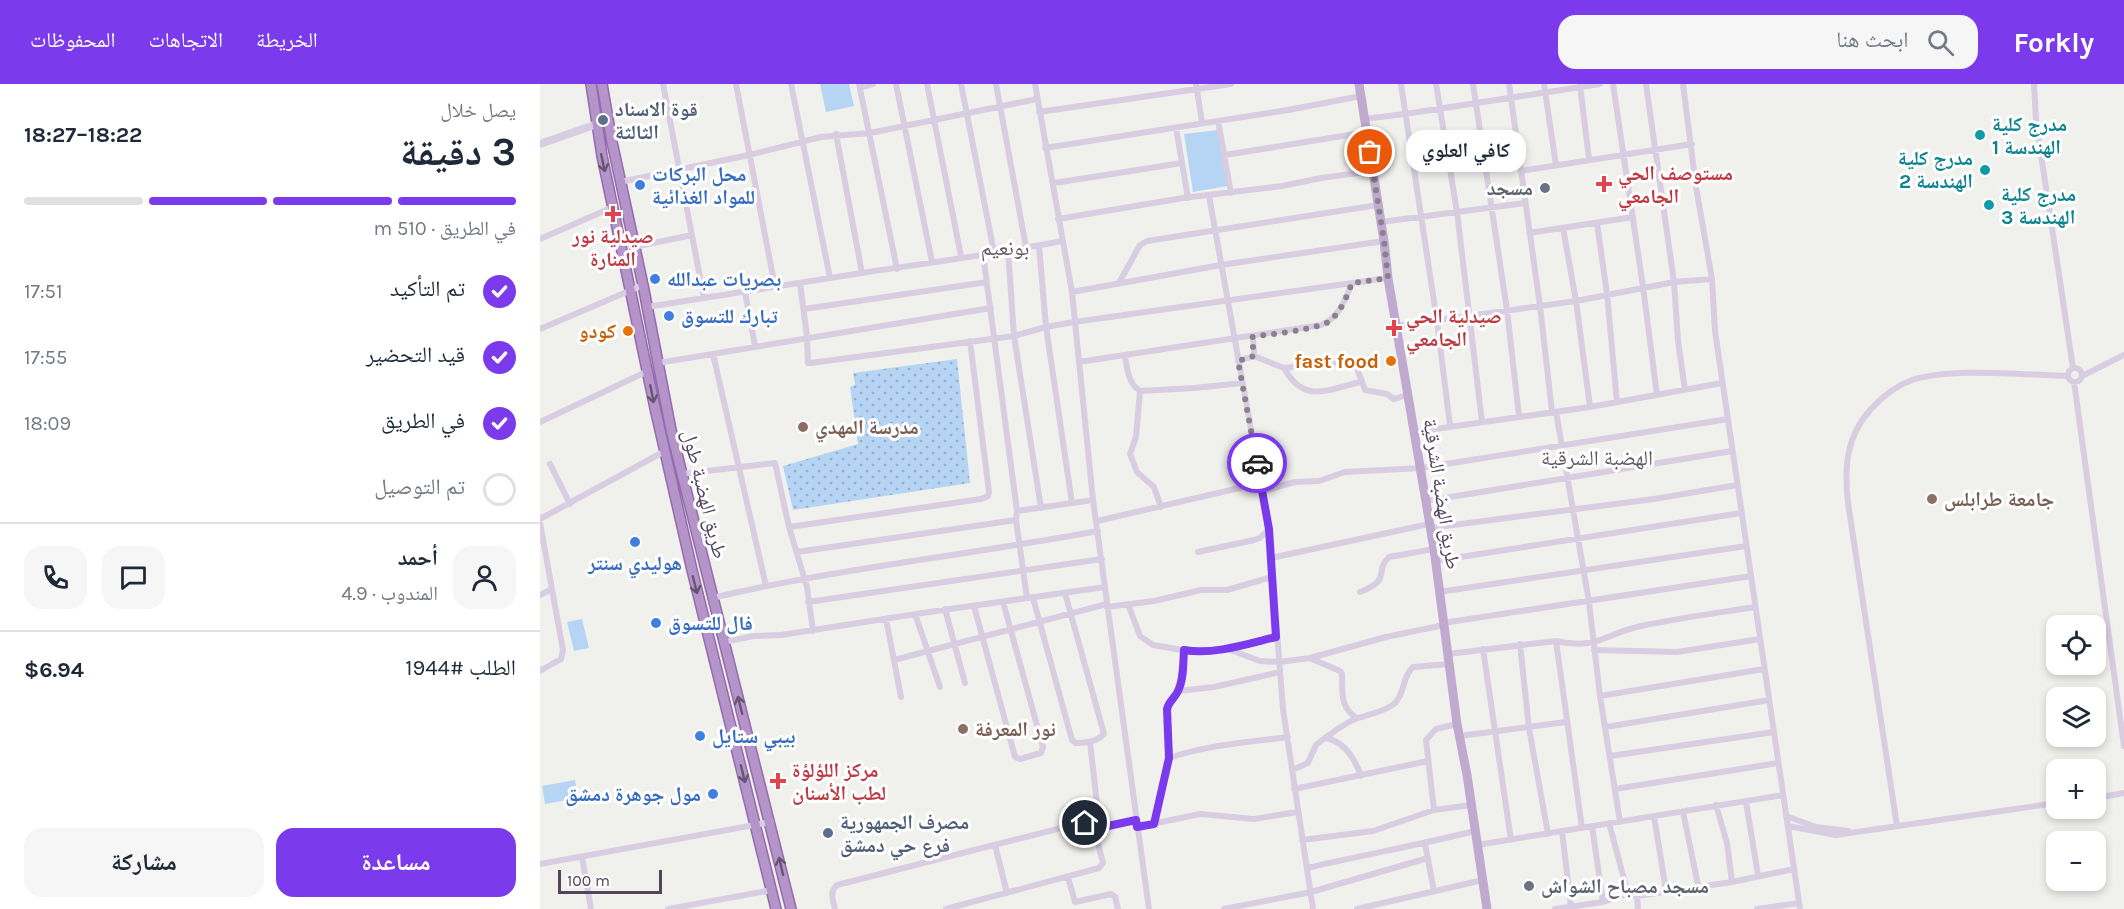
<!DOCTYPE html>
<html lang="ar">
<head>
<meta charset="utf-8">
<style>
  body { margin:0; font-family:Karla,"Noto Naskh Arabic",sans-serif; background:#f6f6f7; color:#1f2937; direction:rtl; height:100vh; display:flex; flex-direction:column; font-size:22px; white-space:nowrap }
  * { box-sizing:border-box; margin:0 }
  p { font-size:20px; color:#747a83 }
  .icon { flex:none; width:33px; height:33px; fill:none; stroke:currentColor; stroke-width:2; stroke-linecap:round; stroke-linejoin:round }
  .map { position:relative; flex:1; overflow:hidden; direction:ltr }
  .details { display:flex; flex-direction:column; background:#fff; width:540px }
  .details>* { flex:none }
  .fabs { position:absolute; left:1506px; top:531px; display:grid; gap:12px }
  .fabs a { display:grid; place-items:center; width:60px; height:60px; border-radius:12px; background:#fff; box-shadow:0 3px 9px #0003; font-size:30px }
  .scale { position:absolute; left:18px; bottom:15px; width:104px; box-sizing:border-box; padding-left:6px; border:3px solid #53445d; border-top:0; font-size:16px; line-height:21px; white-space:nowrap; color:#53445d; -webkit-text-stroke:4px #fff; paint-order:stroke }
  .pin { position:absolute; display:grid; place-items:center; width:51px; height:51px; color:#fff; margin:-26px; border:3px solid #fff; border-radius:50%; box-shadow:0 2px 6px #0007 }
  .courier { position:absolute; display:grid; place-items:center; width:60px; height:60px; margin:-30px; border:4px solid #7c3aed; border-radius:50%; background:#fff; color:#222; box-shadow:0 2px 8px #0007 }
  .bubble { position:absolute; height:42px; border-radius:18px; background:#fff; box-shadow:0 3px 9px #0003; font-size:20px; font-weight:700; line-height:42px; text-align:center; direction:rtl }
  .overview em { font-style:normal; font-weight:700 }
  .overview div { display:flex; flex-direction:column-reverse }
  .overview { display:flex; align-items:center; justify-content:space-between; height:102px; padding:0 24px }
  h1 { font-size:39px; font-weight:700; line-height:45px }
  .bar { display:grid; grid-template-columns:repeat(4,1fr); gap:9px 6px; align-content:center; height:72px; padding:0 24px }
  .bar i { height:8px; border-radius:4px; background:#e0e1e3 }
  .bar .on { background:#7c3aed }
  .bar p { grid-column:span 4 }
  .line { display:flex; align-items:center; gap:15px; padding:0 24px; border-top:2px solid #e0e1e3 }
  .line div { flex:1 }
  .round { display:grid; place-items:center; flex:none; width:63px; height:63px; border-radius:18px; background:#f6f6f7 }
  ol { padding:0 24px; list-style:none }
  li { display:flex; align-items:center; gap:18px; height:66px }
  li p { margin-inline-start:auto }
  li .icon { padding:6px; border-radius:50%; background:#7c3aed; color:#fff; stroke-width:4 }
  li:last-child { color:#747a83 }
  li i { width:33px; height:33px; border:3px solid #e0e1e3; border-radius:50% }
  .button { display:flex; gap:12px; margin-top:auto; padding:12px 24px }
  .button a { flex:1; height:69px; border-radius:18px; background:#7c3aed; color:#fff; font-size:24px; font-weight:700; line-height:69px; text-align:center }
  .button a+a { background:#f6f6f7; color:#1f2937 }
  header { display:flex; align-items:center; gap:36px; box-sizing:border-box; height:84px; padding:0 30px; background:#7c3aed; color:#fff }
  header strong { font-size:28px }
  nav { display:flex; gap:33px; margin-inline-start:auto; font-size:21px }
  .search { width:420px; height:54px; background:#f6f6f7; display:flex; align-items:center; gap:15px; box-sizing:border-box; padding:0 21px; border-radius:18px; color:#747a83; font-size:22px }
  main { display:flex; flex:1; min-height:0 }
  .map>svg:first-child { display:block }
</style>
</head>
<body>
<header>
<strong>Forkly</strong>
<div class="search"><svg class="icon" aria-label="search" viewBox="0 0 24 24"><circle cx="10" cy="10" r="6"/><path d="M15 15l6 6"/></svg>ابحث هنا</div>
<nav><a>الخريطة</a><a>الاتجاهات</a><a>المحفوظات</a></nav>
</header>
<main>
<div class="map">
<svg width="1584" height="825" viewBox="0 0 1584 825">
  <defs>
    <pattern id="park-dots" width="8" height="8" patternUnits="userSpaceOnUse" patternTransform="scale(1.5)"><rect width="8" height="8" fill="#b6d5f4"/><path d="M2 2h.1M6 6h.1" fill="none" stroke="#97aec9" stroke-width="1.8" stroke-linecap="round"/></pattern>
  </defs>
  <rect width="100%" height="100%" fill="#f0f1ed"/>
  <path fill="#b6d5f4" d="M280,0H309L314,22L286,28Z
    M678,46L687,102L653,108L644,50Z
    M42,535L49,564L34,567L27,538Z
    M35,696L38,714L5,720L2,702Z"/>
  <path fill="url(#park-dots)" d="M417,275L430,399L253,426L243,382L318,360L310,303L315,301L313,289Z"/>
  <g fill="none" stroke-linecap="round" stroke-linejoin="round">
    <defs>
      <path id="trunk" d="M51,0L62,72L115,324L152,486L236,825
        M62,0L72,58L103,201L131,346L251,825"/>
    </defs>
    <use href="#trunk" stroke="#956bae" stroke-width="12"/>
    <path stroke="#d9cde2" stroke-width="6" d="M123,0L164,214
      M196,0L235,203
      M251,0L290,194
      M319,0L357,185
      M356,0L392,178
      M387,0L421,172
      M421,0L454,168
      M456,0L486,163
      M495,0L532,208L553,416L609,825
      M656,0L662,38
      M861,0L897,237L910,342
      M896,0L917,128L942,338
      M933,0L967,226L979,332
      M969,0L1000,222L1012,328
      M1004,0L1016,81
      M1073,0L1103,203L1117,311
      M1106,0L1134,198L1138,257L1145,306
      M1143,0L1156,103L1172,195L1175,247L1260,825
      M1494,0L1496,37L1533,284
      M1040,1L1049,75
      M320,4L333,0
      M499,28L691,0
      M824,35L865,30L1060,0
      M678,37L691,109
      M636,44L648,114
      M296,50L322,189
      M505,64L748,26L821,12
      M685,71L827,48
      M981,87L1152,60
      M80,98L209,71L281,53L330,49L497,15
      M514,99L642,79
      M669,112L729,445L743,625L773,825
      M518,135L643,114L742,102L781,94L833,87
      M841,138L985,119
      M1057,139L1067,210L1077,318
      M1023,144L1036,217L1050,323
      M989,149L1093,133
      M0,155L73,123
      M499,162L506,243L532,419
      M94,163L152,151
      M468,166L474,252L501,424
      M443,170L477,427L476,436L487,514
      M260,199L267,253L268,279H271L474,252L506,243L534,238L848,194
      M579,199L600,161L607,157L838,121
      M205,208L215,262
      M532,208L681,181L844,157
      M107,223L322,189C388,179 455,170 522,157
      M264,225L447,198
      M856,242L1036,217L1134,198L1172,195
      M0,245L103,201
      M713,253L714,272
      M173,270L226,502
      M585,272C587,285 588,299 600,307L655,304L702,299
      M698,277L714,272L744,284L801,278L812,279L817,284L825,306L847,310L854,315L867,311
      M539,278L781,241C799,234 805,216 812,199
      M118,279L451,224
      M744,284C764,320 787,306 820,298
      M1528 291a7 7 0 1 1 14 0a7 7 0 1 1-14 0Z
      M1542,292L1584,271
      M1534,298L1584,662
      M600,307L596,353L590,370L597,388L614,403L621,423
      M1016,328L1049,518L1060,612L1080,738
      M0,338L108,287
      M874,348L1050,323L1182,299
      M10,380L30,420
      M141,390L235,379L249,443L267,503L273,547
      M722,407L755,398L779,397L805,388L881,384L1188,335
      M886,417L1192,367
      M477,427L553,416
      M0,435L125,367
      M557,437L721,399
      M0,439L23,566L21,575L0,587
      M249,443L441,415L448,412L449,408L430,257
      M890,444L1114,415L1197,401
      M257,468L476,436
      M658,468L714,456L720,454L729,445
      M731,474L889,440
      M895,477L1201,429
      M820,508C853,495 833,489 849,473L894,465
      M899,508L1206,462
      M0,511L12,505
      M172,514C299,484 429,471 558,447
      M493,514L532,656L536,659C546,659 557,658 564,650L525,509
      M268,518L562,475
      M588,520L600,552L613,561L654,568L688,565L736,553
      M434,522L475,673L480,675L501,669L503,663L463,518
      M567,523L614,517L661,506H687L732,493
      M405,525L425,599
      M375,530L400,603
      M346,535L361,613
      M903,539L1211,492
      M1016,557C1058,566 1064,550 1101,542C1139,534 1177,529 1215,523
      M183,558L214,552L241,551L389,528L565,503
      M980,560L989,644L1008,750
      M688,565L720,577L739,578L770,574L846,553L904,541
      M943,565L971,756
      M1054,566L1137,568L1220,555
      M908,570L1016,557L1042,744
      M772,575L800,587L802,590C803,609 799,621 816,634
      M354,576L567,520
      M638,607L674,603L740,588
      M1060,612L1224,585
      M1066,643L1229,616
      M920,652L1026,638
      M785,654C795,647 806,638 818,634C830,630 844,628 854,620C865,610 862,593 873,583L909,580
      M1070,672L1234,648
      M629,674L627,625C630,617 635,614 638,607C644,595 643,579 644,566
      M752,686L768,679L776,661L785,654C804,657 815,675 821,692
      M754,705L888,677
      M1075,705L1238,679
      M1556,714L1584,709
      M1206,718L1218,791
      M1176,721L1187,759L1192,798
      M894,726L886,656L896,645L917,640
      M1143,728L1158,801
      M1114,732L1126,807
      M1246,732L1276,743L1308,747
      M549,738L557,720L550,658
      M1069,739L1088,810
      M614,740L629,674C667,661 708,658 748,653
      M1052,742L1063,818
      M1248,742L1296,751L1516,719
      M1357,742L1308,419C1304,384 1306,352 1331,325C1343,312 1355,302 1372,296C1412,283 1484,291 1528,292
      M597,743L660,730L714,735L757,728
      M554,745L596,736
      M1022,747L1031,823
      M762,756L833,747L894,726L931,721
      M885,760L894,807
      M455,761L467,809
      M937,761L1243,711
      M42,773L51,825
      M0,780L231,738
      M767,784C823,771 879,761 935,747
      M528,793L535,818L571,810L575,813L578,825
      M1097,812L1098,825
      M128,825L232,806
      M295,825C293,816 289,808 297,801L529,742L545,739L553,740L563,779L559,784L406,825
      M684,825L771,808L888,774
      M817,825L943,796
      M1015,825L1063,818L1088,810L1097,812L1192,798L1254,785
      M1217,825L1259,819"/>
    <path stroke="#d9cde2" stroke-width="8" d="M0,60L57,40"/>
    <path stroke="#c1aad0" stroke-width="9" d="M819,0L844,157L848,194L894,465L917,640L927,691L947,825"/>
    <use href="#trunk" stroke="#b595c9" stroke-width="9"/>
  </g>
  <defs><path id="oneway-shaft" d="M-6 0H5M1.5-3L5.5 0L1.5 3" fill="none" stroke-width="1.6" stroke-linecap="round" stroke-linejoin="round" transform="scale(1.5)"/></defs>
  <g stroke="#675473">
    <use href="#oneway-shaft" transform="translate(63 79) rotate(78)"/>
    <use href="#oneway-shaft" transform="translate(112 310) rotate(79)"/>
    <use href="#oneway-shaft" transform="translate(155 501) rotate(76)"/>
    <use href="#oneway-shaft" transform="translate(200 621) rotate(-104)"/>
    <use href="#oneway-shaft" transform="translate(203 690) rotate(76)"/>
    <use href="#oneway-shaft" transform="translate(241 782) rotate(-103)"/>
  </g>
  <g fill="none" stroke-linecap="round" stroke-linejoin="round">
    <path stroke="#8a818f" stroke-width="6" stroke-dasharray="0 10.8" d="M717,379L698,277L714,272L712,253C729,250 780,246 791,236C802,226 807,212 812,199L848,194L844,157L830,68"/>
    <path stroke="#7c3aed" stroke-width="8" d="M545,739L553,740L554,745L596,736L597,743L614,740L629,674L627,625C629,617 635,614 638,607C644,595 643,579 644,566C674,571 707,560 736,553L729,445L717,379"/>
  </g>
  <g fill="#5c6f8a" stroke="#fff" stroke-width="2">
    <circle cx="63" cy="36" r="6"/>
    <circle cx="288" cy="749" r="6"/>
  </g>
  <g fill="#0f9aa8" stroke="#fff" stroke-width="2">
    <circle cx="1440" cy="51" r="6"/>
    <circle cx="1445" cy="86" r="6"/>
    <circle cx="1449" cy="121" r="6"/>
  </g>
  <g fill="#e0444e" stroke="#fff" stroke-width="2">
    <path d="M1061 91h6v6h6v6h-6v6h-6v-6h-6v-6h6z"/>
    <path d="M70 121h6v6h6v6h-6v6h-6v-6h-6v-6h6z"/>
    <path d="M851 235h6v6h6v6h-6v6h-6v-6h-6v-6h6z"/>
    <path d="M235 688h6v6h6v6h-6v6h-6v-6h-6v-6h6z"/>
  </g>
  <g fill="#3f7fe0" stroke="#fff" stroke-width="2">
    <circle cx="100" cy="101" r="6"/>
    <circle cx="115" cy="195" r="6"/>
    <circle cx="129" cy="232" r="6"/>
    <circle cx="95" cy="458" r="6"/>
    <circle cx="116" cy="539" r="6"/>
    <circle cx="160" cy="652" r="6"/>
    <circle cx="173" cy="710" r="6"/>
  </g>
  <g fill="#6b7280" stroke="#fff" stroke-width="2">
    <circle cx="1005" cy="104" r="6"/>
    <circle cx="989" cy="802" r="6"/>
  </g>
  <g fill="#e8710a" stroke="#fff" stroke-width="2">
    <circle cx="88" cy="247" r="6"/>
    <circle cx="851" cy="277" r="6"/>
  </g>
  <g fill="#8d6e63" stroke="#fff" stroke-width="2">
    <circle cx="263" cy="343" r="6"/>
    <circle cx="1392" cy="415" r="6"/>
    <circle cx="423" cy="645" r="6"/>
  </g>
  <g text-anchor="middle" stroke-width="6" stroke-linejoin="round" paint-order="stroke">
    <g font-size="20" font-weight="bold" fill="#4e5e75" stroke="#fff" text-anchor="start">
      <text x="75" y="32">قوة الاسناد<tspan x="75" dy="23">الثالثة</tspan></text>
      <text x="300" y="745">مصرف الجمهورية<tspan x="300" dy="23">فرع حي دمشق</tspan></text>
    </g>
    <g font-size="20" font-weight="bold" fill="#0d838f" stroke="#fff" text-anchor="start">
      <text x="1452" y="47">مدرج كلية<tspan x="1452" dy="23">الهندسة 1</tspan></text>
      <text x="1433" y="81" text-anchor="end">مدرج كلية<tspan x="1433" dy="23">الهندسة 2</tspan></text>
      <text x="1461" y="117">مدرج كلية<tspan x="1461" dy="23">الهندسة 3</tspan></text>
    </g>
    <g font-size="20" font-weight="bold" fill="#be3a42" stroke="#fff" text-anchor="start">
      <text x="1078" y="96">مستوصف الحي<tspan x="1078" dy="23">الجامعي</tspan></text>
      <text x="73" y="159" text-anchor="middle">صيدلية نور<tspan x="73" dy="23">المنارة</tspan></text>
      <text x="866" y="239">صيدلية الحي<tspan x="866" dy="23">الجامعي</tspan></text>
      <text x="252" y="693">مركز اللؤلؤة<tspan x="252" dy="23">لطب الأسنان</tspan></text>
    </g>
    <g font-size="20" font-weight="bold" fill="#366cbe" stroke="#fff" text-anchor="start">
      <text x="112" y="97">محل البركات<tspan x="112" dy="23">للمواد الغذائية</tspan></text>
      <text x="127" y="202">بصريات عبدالله</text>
      <text x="141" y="239">تبارك للتسوق</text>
      <text x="95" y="486" text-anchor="middle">هوليدي سنتر</text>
      <text x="128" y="546">فال للتسوق</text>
      <text x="172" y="659">بيبي ستايل</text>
      <text x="161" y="717" text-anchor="end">مول جوهرة دمشق</text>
    </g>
    <g font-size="20" font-weight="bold" fill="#5b616d" stroke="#fff" text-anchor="end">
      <text x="993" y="111">مسجد</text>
      <text x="1001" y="809" text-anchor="start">مسجد مصباح الشواش</text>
    </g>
    <g font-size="20" font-weight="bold" fill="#c56008" stroke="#fff" text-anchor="end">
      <text x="76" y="254">كودو</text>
      <text x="839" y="284">fast food</text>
    </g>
    <g font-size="20" font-weight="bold" fill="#785e54" stroke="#fff" text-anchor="start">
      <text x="275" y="350">مدرسة المهدي</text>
      <text x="1404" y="422">جامعة طرابلس</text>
      <text x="435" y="652">نور المعرفة</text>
    </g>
    <g font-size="20" fill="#53445d" stroke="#fff">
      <text transform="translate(165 410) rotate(76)" y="7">طريق الهضبة طول</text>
      <text transform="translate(902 410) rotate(81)" y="7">طريق الهضبة الشرقية</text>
    </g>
    <g font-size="21" fill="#605963" stroke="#fff">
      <text x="465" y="171">بونعيم</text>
      <text x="1057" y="381">الهضبة الشرقية</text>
    </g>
  </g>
</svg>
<div class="fabs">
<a><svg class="icon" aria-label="locate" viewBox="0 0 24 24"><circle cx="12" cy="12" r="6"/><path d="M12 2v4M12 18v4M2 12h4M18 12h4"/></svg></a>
<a><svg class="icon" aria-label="layers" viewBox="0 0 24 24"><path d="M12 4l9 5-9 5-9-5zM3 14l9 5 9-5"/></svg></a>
<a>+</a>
<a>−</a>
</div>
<div class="scale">100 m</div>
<div class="pin" style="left:830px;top:68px;background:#ea580c"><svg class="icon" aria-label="bag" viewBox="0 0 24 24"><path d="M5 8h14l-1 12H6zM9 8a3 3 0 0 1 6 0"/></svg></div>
<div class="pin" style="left:545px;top:739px;background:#1f2937"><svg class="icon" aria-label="home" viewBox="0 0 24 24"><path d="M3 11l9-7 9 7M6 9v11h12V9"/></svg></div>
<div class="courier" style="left:717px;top:379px"><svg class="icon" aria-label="car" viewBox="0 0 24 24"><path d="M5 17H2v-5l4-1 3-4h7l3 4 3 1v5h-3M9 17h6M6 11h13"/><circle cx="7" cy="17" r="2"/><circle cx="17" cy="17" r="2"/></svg></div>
<div class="bubble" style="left:866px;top:46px;width:120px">كافي العلوي</div>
</div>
<section class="details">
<div class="overview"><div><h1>3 دقيقة</h1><p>يصل خلال</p></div><em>18:22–18:27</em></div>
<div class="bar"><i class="on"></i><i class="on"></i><i class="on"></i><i></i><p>في الطريق · 510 m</p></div>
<ol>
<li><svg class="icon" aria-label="check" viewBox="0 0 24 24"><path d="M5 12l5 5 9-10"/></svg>تم التأكيد<p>17:51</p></li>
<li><svg class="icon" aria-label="check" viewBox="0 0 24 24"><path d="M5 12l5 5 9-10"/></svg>قيد التحضير<p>17:55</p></li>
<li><svg class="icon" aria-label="check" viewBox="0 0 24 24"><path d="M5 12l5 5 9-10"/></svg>في الطريق<p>18:09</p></li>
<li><i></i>تم التوصيل</li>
</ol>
<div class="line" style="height:108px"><a class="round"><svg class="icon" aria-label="person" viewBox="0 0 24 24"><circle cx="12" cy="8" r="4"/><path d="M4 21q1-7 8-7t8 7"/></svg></a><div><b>أحمد</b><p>المندوب · 4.9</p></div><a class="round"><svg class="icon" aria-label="chat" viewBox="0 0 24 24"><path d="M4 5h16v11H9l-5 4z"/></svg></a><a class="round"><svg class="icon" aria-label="phone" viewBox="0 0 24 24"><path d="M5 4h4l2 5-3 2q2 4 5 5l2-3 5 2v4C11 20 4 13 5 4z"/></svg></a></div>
<div class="line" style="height:78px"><div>الطلب #1944</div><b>$6.94</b></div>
<div class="button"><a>مساعدة</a><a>مشاركة</a></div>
</section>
</main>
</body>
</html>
